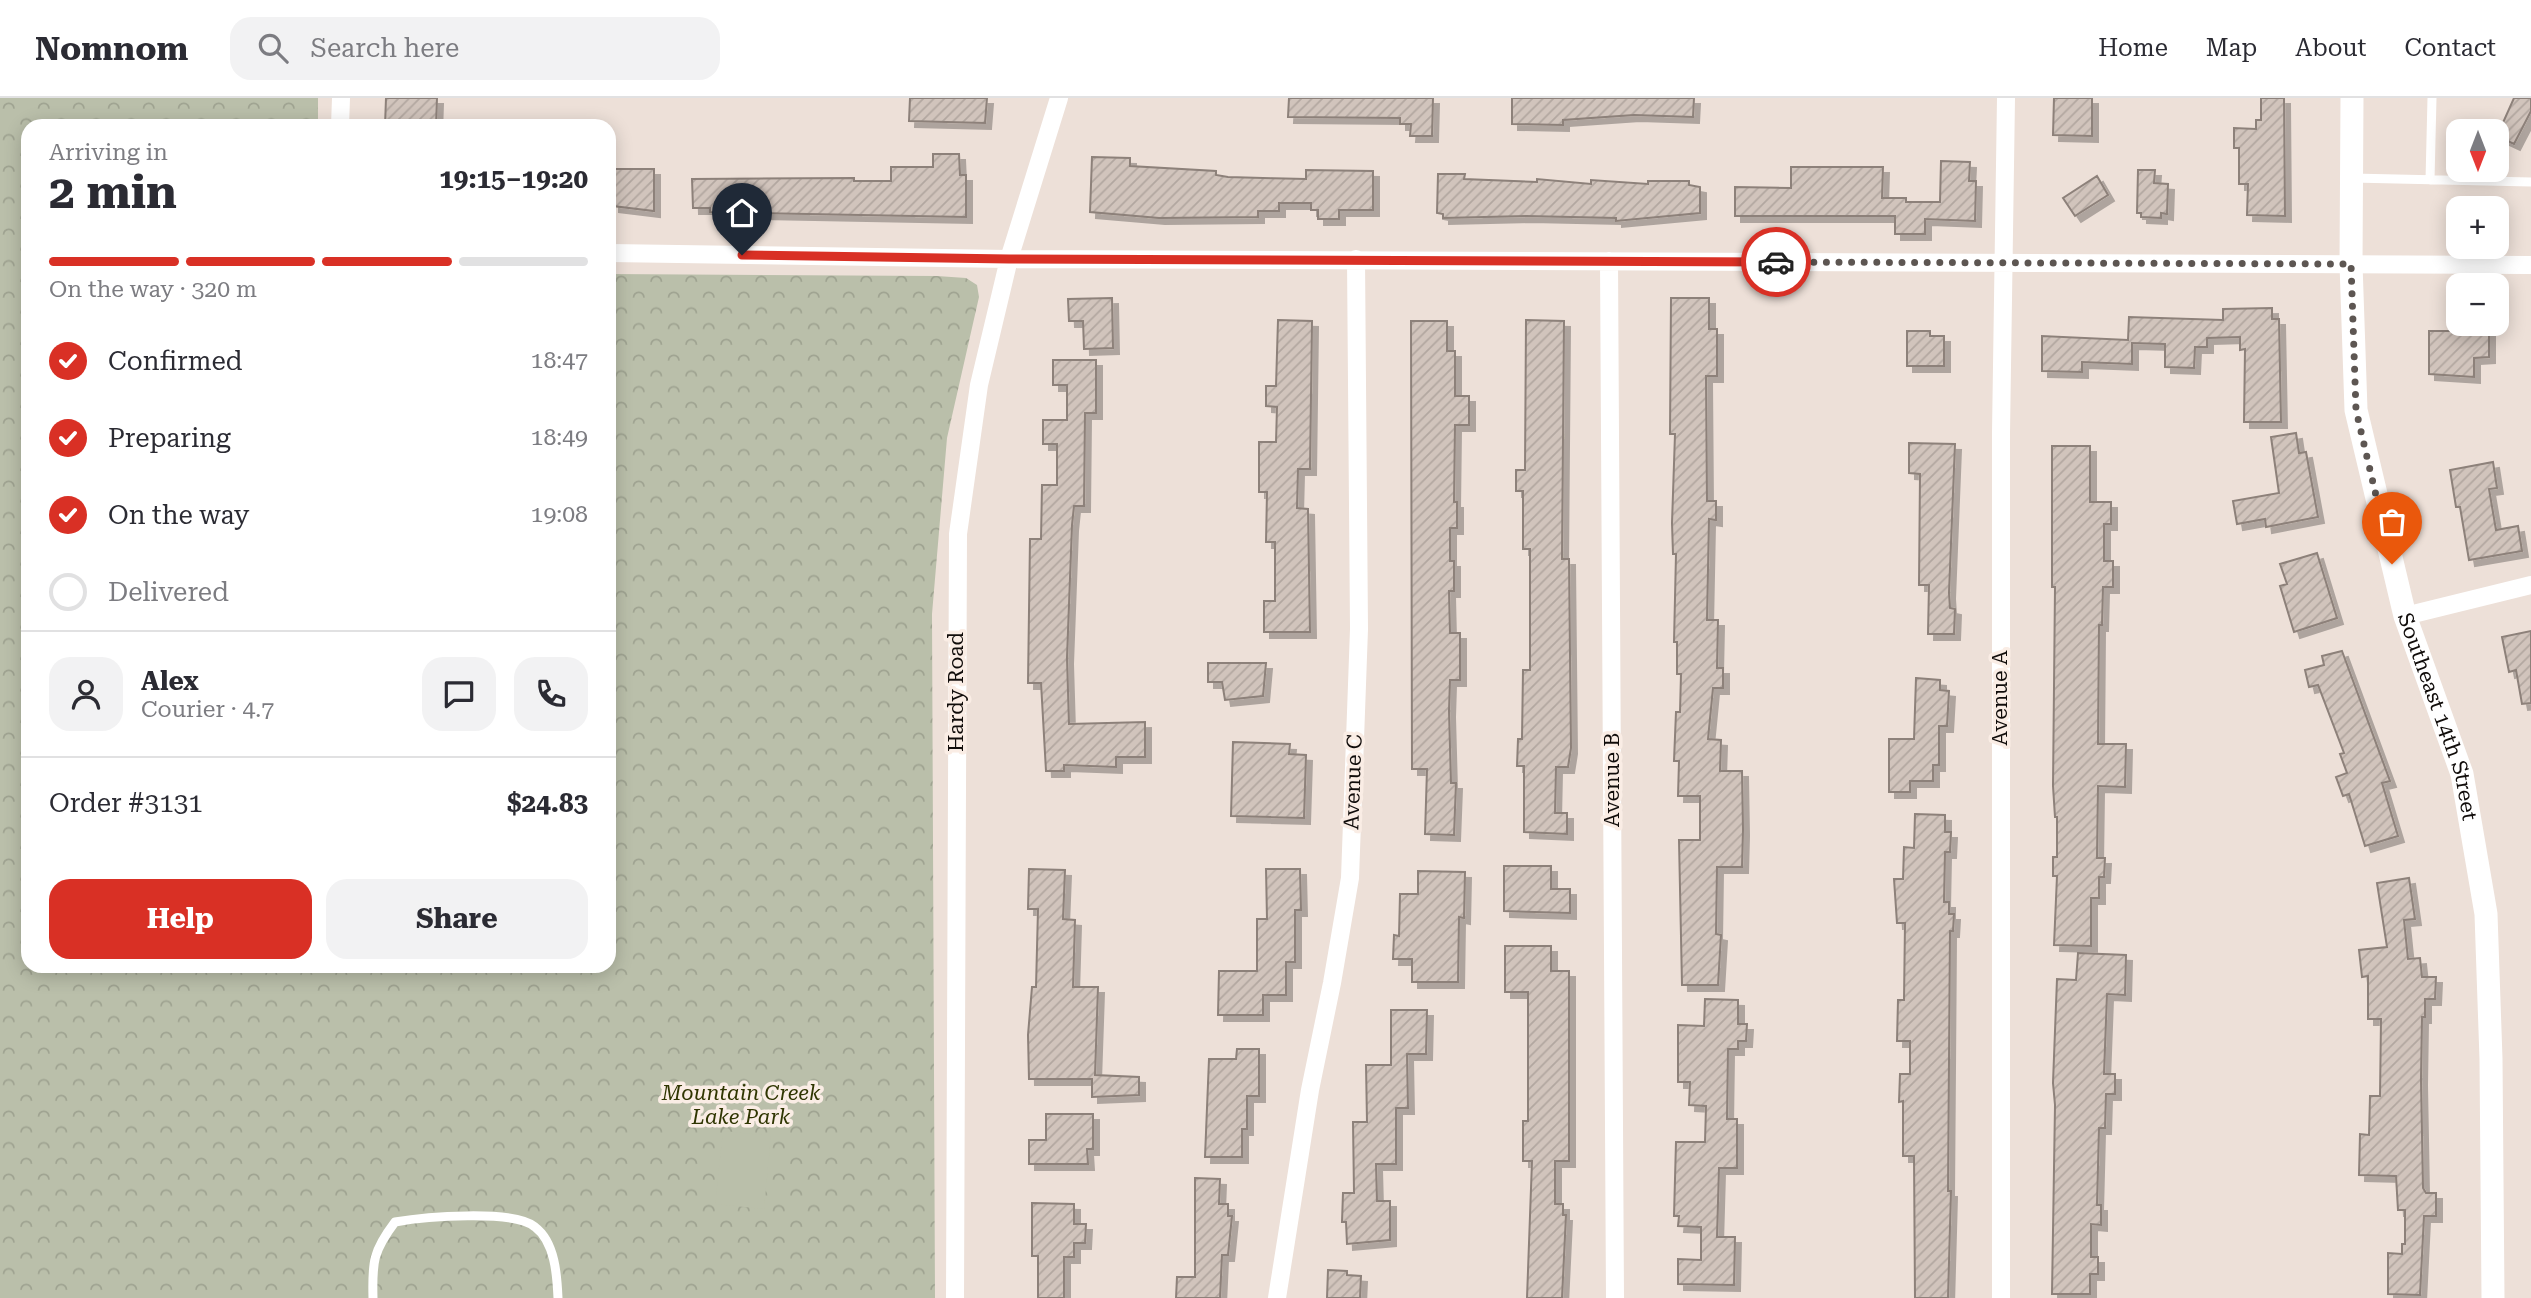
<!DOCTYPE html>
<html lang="en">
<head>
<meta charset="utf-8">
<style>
  body { margin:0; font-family:"Roboto Serif",serif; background:#f2f2f3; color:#2b2b33; height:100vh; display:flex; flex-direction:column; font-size:26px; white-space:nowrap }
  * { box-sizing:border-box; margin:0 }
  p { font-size:23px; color:#7c7c81 }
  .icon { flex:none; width:38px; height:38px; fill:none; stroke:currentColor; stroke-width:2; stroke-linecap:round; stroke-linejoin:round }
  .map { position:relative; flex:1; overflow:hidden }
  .details { position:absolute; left:21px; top:21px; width:595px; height:854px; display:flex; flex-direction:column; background:#fff; border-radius:21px; box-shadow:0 4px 18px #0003 }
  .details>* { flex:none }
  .needle { width:46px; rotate:180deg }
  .controls { position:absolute; left:2446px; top:21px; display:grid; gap:14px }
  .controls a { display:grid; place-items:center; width:63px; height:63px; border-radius:14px; background:#fff; box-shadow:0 4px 18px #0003; font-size:35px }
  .pin { position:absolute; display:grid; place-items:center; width:60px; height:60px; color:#fff; margin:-72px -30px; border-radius:50% 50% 50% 0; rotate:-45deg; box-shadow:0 0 7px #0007 }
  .pin .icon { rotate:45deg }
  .courier { position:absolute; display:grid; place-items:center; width:70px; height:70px; margin:-35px; border:5px solid #d93025; border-radius:50%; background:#fff; color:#222; box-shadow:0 2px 9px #0007 }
  .overview em { font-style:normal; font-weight:700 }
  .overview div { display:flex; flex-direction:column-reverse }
  .overview { display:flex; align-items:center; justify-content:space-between; height:119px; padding:0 28px }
  h1 { font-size:46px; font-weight:700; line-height:52px }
  .bar { display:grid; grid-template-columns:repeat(4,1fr); gap:10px 7px; align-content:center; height:84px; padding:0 28px }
  .bar i { height:9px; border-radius:5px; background:#e1e1e2 }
  .bar .active { background:#d93025 }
  .bar p { grid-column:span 4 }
  .line { display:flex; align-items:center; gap:18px; padding:0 28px; border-top:2px solid #e1e1e2 }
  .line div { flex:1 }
  .round { display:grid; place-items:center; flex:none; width:74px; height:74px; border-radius:21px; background:#f2f2f3 }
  ol { padding:0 28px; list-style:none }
  li { display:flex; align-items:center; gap:21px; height:77px }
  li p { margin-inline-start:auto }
  li .icon { padding:7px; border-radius:50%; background:#d93025; color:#fff; stroke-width:4 }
  li:last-child { color:#7c7c81 }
  li i { width:38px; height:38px; border:4px solid #e1e1e2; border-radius:50% }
  .primary-button { display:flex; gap:14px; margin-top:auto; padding:14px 28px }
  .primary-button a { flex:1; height:80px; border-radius:21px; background:#d93025; color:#fff; font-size:28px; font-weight:700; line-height:80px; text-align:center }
  .primary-button a+a { background:#f2f2f3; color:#2b2b33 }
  header { display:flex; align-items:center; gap:42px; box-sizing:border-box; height:98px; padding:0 35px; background:#fff; border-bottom:2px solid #e1e1e2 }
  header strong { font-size:33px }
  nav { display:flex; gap:38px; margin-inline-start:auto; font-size:24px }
  .search { width:490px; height:63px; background:#f2f2f3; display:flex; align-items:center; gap:18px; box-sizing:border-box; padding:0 24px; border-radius:21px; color:#7c7c81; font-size:26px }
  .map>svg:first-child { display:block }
</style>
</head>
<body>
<header>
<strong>Nomnom</strong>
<div class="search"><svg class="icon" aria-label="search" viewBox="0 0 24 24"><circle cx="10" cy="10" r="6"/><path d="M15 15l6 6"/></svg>Search here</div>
<nav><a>Home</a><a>Map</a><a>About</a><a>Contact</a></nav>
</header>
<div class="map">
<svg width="2531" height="1200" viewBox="0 0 2531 1200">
  <defs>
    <pattern id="forest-crowns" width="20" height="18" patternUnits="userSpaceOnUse" patternTransform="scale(1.75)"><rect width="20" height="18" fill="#babfaa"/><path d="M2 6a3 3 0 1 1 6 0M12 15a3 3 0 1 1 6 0" fill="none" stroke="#9fa391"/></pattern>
    <pattern id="building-hatch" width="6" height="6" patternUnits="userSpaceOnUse" patternTransform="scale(1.75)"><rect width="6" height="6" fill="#d1c4bc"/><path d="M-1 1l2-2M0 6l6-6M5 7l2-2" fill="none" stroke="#b2a7a0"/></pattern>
    <filter id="shadow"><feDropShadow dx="6" dy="6" stdDeviation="0" flood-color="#0004"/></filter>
  </defs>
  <rect width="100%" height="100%" fill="#ede0d8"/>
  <path fill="url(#forest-crowns)" d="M0,0H318V28H28V868H609V176L937,178L966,180L977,187L979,199L947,340L932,516L935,1200H0Z"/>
  <path fill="#babfaa" d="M723,1033L771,1038L764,1111L715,1106Z"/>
  <path fill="url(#building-hatch)" stroke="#8d817a" stroke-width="2" filter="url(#shadow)" d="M386,0H437L436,28H385Z
    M910,0H987L985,25L909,23Z
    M1289,0H1433L1432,38H1410L1411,26H1400V20L1288,19Z
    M1512,0H1694L1693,19L1634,17L1563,22V27L1512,26Z
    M2054,0H2092V38L2053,37Z
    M2261,0H2284L2285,118L2247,117L2248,86H2239V50H2234V30L2256,31V22H2261Z
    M2514,0H2531V13L2514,46L2497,38Z
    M933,56H959L960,77H966V119L710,114V110H693L692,81L854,80V83H891V69H933Z
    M1092,59L1130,60V68L1216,73V77L1228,79L1306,81V72L1373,73V112H1339V121H1318V112H1311V105H1279V113H1258V119L1159,120L1090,114Z
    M1941,63L1970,64L1969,83H1976L1975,123L1925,121V136H1895V118H1735V89L1791,90V69H1883L1882,100H1906V104H1940Z
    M613,71H654V113L613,108Z
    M2138,72H2155L2154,85L2168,86L2167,116L2161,115V120L2141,119V115H2137Z
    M1438,76H1465L1464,81L1537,84V81L1591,86V82L1648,86V83H1689V87L1700,89V115L1616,123V120L1526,118L1443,120V116L1437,115Z
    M2097,78L2108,97L2075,118L2063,100Z
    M1112,200L1113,250L1084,251L1083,223H1069L1068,201Z
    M1671,200H1709V231H1717V278H1706L1707,403H1716V422L1709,421L1707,522H1718L1717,570H1723V590H1713L1708,641L1721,642L1720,673H1742L1743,732L1742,769H1717L1716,836L1721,837L1718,887H1682L1679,742H1700V698H1678L1679,663H1674L1676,614H1680L1681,576H1677V544H1674L1676,456H1673L1672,425L1675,336H1670Z
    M2272,210V221H2279L2281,324H2244L2245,251L2240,252V239L2207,240V249H2195L2194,270L2165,269V246L2132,245V266L2082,264V274L2042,273V238L2128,242L2129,219L2223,222V211Z
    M1278,222L1312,223L1310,371H1298L1297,410L1308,411L1310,534H1264V503H1275V444H1266L1267,394H1259V344H1276L1277,309L1266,308V288H1276Z
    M1526,222L1564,223L1562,461H1569L1571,650L1568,669H1556L1555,715H1567V736L1524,734V668H1517L1518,641H1522L1523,572H1530V451H1523V393H1516V372H1525Z
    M1411,223H1447V253H1455V298H1469V327H1455L1454,404H1457V430H1450V463H1454V493H1449L1450,535H1460V582H1450L1449,613L1451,685H1456L1454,737L1425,736L1427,671H1412Z
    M1907,233H1930V238H1944V268H1907Z
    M2429,233H2489V259L2474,260V279L2429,276Z
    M1053,262H1096V315H1085L1084,408H1074L1072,427L1067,560L1069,626L1145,624V659H1116V669L1064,667V673H1046L1041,585H1028L1030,441H1041L1042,387H1057V346H1043V322H1067V287H1053Z
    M2296,335L2299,355L2306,354L2318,419L2266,429L2265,421L2237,426L2233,403L2279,395L2271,339Z
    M1909,345L1955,346L1949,495L1950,510L1955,511L1954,536H1928L1929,487H1919L1920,376L1909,375Z
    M2052,348H2090V404H2111V426H2104V463H2113V489H2103L2102,527H2099L2098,646H2126L2125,689L2098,688L2097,760H2105L2104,779H2099V800H2091V848L2054,847L2057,778H2053V759H2057V719H2055L2053,688L2055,489H2052Z
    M2493,364L2497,390L2489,391L2496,432L2518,428L2522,453L2469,462L2460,409H2456L2450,372Z
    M2317,455L2337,520L2294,534L2280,488L2287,486L2280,466Z
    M2531,533V605L2522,606L2516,572L2509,574L2502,539Z
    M2342,553L2390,683L2382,685L2398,738L2365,748L2349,696L2343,698L2336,679L2347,675L2340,656L2344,655L2318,587L2309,589L2305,572L2324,567L2322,558Z
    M1208,565H1266L1263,598L1225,602L1222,584H1208Z
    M1916,580L1940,582V592L1949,593L1947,628H1939V667H1933V683H1910V694H1889V641H1914Z
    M1233,644L1290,646L1289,656L1306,657L1304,720L1231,718Z
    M1915,716L1945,717V734H1951L1950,754H1945L1944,804H1949V816H1954L1953,833H1950L1948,1093H1951L1948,1200H1915L1914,1058H1903V1003L1899,1004L1900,976H1910V943H1897L1898,902H1904L1905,825H1897L1894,781H1903L1904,749L1914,750Z
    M1504,768H1551V791H1570V815L1504,813Z
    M1029,771L1065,772L1063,821L1075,822L1073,889H1098L1095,977L1139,979V997L1092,999V981H1029L1028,937L1032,889H1036L1038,811H1028Z
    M1266,771H1300L1301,812H1295V864H1286V897H1263V917H1218L1219,873H1257V821H1267Z
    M1418,773L1465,774L1464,820L1459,819L1458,884H1412V861H1393L1394,837L1399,838L1400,796H1418Z
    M2409,780L2415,821L2404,822L2408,861L2420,860L2422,879H2436L2435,901H2425V919H2422L2421,981L2423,1090L2426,1095H2436V1118H2424L2420,1197L2388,1196V1155L2402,1156V1146H2405V1112H2398L2396,1078L2359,1077L2360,1036L2369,1037L2370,998H2380L2381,921H2368V878L2362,879L2359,852L2387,849L2377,785Z
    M1505,848H1551V873H1569V1063H1555V1106H1563V1117H1566L1562,1200H1527L1532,1063H1523V1023H1528V894H1505Z
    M2078,855L2126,857L2125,897L2107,896L2104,976H2115V996H2106L2105,1030H2099L2097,1107H2101V1127L2091,1126V1159H2098V1176H2090V1196H2052L2055,1007L2053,985L2057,881L2076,882Z
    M1705,901L1738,902V926H1747L1746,943H1738V951H1728L1727,1021H1737V1070H1719L1717,1139H1735L1734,1187L1678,1186V1161L1701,1162V1129L1678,1128L1679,1118H1674L1676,1044H1705L1706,1008L1689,1007L1690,984H1678V927L1704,928Z
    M1391,912H1427L1426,956H1407L1408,1010H1396V1066H1376L1377,1103H1390V1142L1347,1146L1346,1124H1342L1343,1095H1354L1353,1024H1367L1366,967H1391Z
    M1237,951H1259V998H1247V1031H1242V1059H1205L1209,961H1236Z
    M1046,1016H1093V1051H1087L1088,1066H1029V1042H1046Z
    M1195,1080L1220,1081L1219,1106H1228V1118H1232L1228,1157H1222L1220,1200H1176L1177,1179H1195Z
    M1032,1105L1074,1106V1126H1086L1085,1145H1074V1159H1064V1200H1038V1158H1032Z
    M1328,1172L1347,1173V1177L1361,1178L1360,1200H1327Z"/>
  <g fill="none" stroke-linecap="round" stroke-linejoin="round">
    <path stroke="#fff" stroke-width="9" d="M2352,80L2531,84
      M2430,82L2432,0
      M373,1200C372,1164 373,1153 395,1124C423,1119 514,1111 535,1129C555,1144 557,1177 558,1200"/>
    <path stroke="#fff" stroke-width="18" d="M340,28L341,0
      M609,155L1009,161L2531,167
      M1609,163L1615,1200
      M2405,518L2531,487
      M955,1200L958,436L979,287L1009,161L1059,0
      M1277,1200L1310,992L1332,885L1350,780L1359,531L1356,161
      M2001,1200V335L2006,0"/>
    <path stroke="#fff" stroke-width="23" id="s1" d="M2352,0L2351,166L2356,312L2405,518L2462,676L2486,816L2491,961L2493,1200"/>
  </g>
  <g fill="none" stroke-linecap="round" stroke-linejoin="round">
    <path stroke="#5d5652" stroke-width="7" stroke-dasharray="0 12.6" d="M1776,164L2351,166L2356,312L2392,466"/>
    <path stroke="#d93025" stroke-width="9" d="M742,157L1009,161L1776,164"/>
  </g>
  <g text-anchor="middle" stroke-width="7" stroke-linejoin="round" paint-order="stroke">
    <g font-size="21" fill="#100c0a" stroke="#faede5">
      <text transform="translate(956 594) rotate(-90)" y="7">Hardy Road</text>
      <text transform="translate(2000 600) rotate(-90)" y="7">Avenue A</text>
      <text dy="7" stroke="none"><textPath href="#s1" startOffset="630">Southeast 14th Street</textPath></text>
      <text transform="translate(1612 682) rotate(-90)" y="7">Avenue B</text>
      <text transform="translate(1353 684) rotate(-88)" y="7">Avenue C</text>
    </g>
    <g font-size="21" font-style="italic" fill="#2f3501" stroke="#faede5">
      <text x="741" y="1002">Mountain Creek<tspan x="741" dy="24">Lake Park</tspan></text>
    </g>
  </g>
</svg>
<div class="controls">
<a><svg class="needle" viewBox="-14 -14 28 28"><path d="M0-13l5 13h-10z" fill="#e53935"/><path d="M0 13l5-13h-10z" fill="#7c7c81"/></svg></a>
<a>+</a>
<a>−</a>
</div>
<div class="pin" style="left:2392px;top:466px;background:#ea580c"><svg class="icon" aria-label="bag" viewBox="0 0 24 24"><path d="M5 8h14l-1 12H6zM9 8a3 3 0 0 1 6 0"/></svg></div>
<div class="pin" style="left:742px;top:157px;background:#1f2937"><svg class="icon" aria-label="home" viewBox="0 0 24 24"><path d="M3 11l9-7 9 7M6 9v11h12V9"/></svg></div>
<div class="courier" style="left:1776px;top:164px"><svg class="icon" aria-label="car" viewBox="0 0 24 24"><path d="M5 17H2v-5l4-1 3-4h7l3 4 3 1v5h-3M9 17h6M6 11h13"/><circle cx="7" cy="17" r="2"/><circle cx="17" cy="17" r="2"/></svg></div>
<section class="details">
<div class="overview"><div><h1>2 min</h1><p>Arriving in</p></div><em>19:15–19:20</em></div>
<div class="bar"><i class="active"></i><i class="active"></i><i class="active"></i><i></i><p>On the way · 320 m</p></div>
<ol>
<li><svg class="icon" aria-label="check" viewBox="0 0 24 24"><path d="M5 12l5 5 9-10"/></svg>Confirmed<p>18:47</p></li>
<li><svg class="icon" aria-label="check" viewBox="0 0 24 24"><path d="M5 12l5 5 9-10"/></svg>Preparing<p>18:49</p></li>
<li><svg class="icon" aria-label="check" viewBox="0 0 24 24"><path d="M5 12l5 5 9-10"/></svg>On the way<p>19:08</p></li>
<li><i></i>Delivered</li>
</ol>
<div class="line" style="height:126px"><a class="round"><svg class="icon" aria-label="person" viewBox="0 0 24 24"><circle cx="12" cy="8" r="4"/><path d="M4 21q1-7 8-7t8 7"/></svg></a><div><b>Alex</b><p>Courier · 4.7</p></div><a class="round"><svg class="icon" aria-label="chat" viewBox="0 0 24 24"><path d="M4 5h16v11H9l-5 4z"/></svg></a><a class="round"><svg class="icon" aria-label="phone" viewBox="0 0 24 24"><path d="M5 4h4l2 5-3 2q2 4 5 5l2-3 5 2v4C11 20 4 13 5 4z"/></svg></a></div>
<div class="line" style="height:91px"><div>Order #3131</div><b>$24.83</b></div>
<div class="primary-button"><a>Help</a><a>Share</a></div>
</section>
</div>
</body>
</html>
